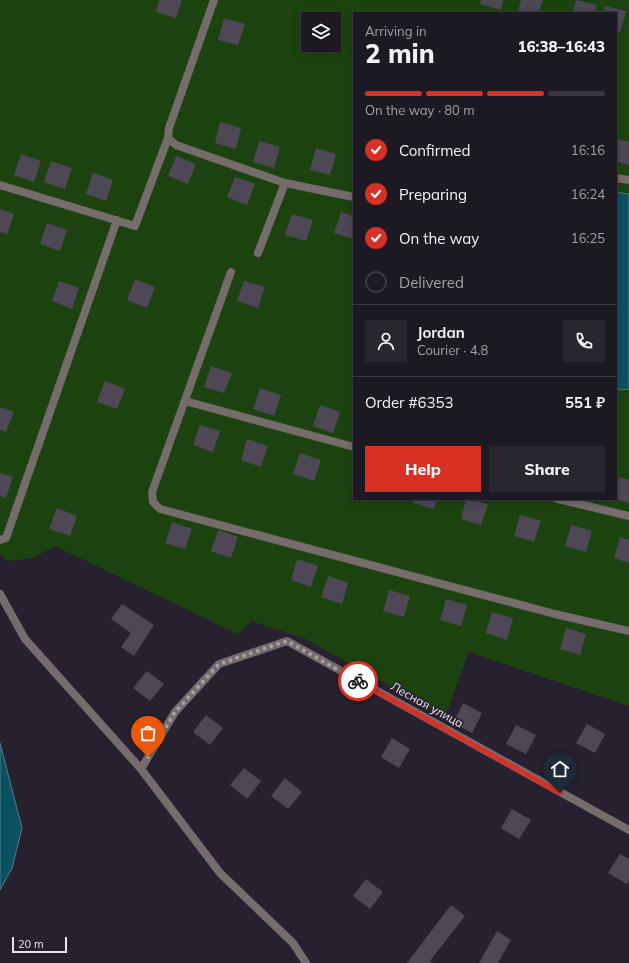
<!DOCTYPE html>
<html lang="en">
<head>
<meta charset="utf-8">
<style>
  body { margin:0; font-family:Mulish,sans-serif; background:#2a2630; color:#f1f3f6; height:100vh; display:flex; flex-direction:column; font-size:15px; white-space:nowrap }
  * { box-sizing:border-box; margin:0 }
  p { font-size:13px; color:#a0a0a6 }
  .icon { flex:none; width:22px; height:22px; fill:none; stroke:currentColor; stroke-width:2; stroke-linecap:round; stroke-linejoin:round }
  .map { position:relative; flex:1; overflow:hidden }
  .side { position:absolute; left:353px; top:12px; width:264px; height:488px; display:flex; flex-direction:column; background:#1d1923; border-radius:0px; box-shadow:0 2px 10px #0003,0 0 0 1px #3b3841 }
  .side>* { flex:none }
  .tools { position:absolute; left:301px; top:12px; display:grid; gap:8px }
  .tools a { display:grid; place-items:center; width:40px; height:40px; border-radius:0px; background:#1d1923; box-shadow:0 2px 10px #0003,0 0 0 1px #3b3841; font-size:20px }
  .scale { position:absolute; left:12px; bottom:10px; width:55px; box-sizing:border-box; padding-left:4px; border:2px solid #e9e5ee; border-top:0; font-size:11px; line-height:14px; white-space:nowrap; color:#e9e5ee; -webkit-text-stroke:3px #27212f; paint-order:stroke }
  .pin { position:absolute; display:grid; place-items:center; width:34px; height:34px; color:#fff; margin:-41px -17px; border-radius:50% 50% 50% 0; rotate:-45deg; box-shadow:0 0 4px #0007 }
  .pin .icon { rotate:45deg }
  .courier { position:absolute; display:grid; place-items:center; width:40px; height:40px; margin:-20px; border:3px solid #d93025; border-radius:50%; background:#fff; color:#222; box-shadow:0 1px 5px #0007 }
  .head em { font-style:normal; font-weight:800 }
  .head div { display:flex; flex-direction:column-reverse }
  .head { display:flex; align-items:center; justify-content:space-between; height:68px; padding:0 12px }
  h1 { font-size:26px; font-weight:800; line-height:30px }
  .bar { display:grid; grid-template-columns:repeat(4,1fr); gap:6px 4px; align-content:center; height:48px; padding:0 12px }
  .bar i { height:5px; border-radius:3px; background:#3b3841 }
  .bar .active { background:#d93025 }
  .bar p { grid-column:span 4 }
  .line { display:flex; align-items:center; gap:10px; padding:0 12px; border-top:1px solid #3b3841 }
  .line div { flex:1 }
  .round { display:grid; place-items:center; flex:none; width:42px; height:42px; border-radius:0px; background:#2a2630 }
  ol { padding:0 12px; list-style:none }
  li { display:flex; align-items:center; gap:12px; height:44px }
  li p { margin-inline-start:auto }
  li .icon { padding:4px; border-radius:50%; background:#d93025; color:#fff; stroke-width:4 }
  li:last-child { color:#a0a0a6 }
  li i { width:22px; height:22px; border:2px solid #3b3841; border-radius:50% }
  .cta { display:flex; gap:8px; margin-top:auto; padding:8px 12px }
  .cta a { flex:1; height:46px; border-radius:0px; background:#d93025; color:#fff; font-size:16px; font-weight:800; line-height:46px; text-align:center }
  .cta a+a { background:#2a2630; color:#f1f3f6 }
  .map>svg:first-child { display:block }
</style>
</head>
<body>
<div class="map">
<svg width="629" height="963" viewBox="0 0 629 963">
  <rect width="100%" height="100%" fill="#27212f"/>
  <path fill="#1c430f" fill-rule="evenodd" d="M0,0H629V706L469,652L445,717L304,638L252,621L238,634L55,546L33,558L8,561L0,555ZM354,13H616V499H354ZM308,19H334V45H308Z"/>
  <path fill="#0b5162" stroke="#4e7d8c" d="M616,192L629,194V389L621,390L616,388Z
    M0,743L22,828L12,868L0,890Z"/>
  <path fill="#4e4756" d="M159,0H182L176,18L156,12Z
    M481,0H503L501,10L480,4Z
    M521,0H543L539,13L518,11Z
    M576,0L597,5L595,13H573Z
    M605,6L626,11L620,33L616,32V13H603Z
    M224,18L245,24L238,45L218,40Z
    M220,122L241,128L236,149L215,143Z
    M618,139L629,142V165L616,161Z
    M259,141L280,147L274,168L253,162Z
    M316,148L336,154L330,175L310,170Z
    M21,154L41,161L34,182L14,175Z
    M176,156L196,164L188,184L168,176Z
    M51,161L72,168L65,189L44,182Z
    M93,173L113,180L106,201L86,194Z
    M235,177L255,184L247,205L227,197Z
    M0,209L14,214L7,234L0,232Z
    M341,212L354,216V239L334,233Z
    M292,214L313,220L306,241L285,235Z
    M47,223L67,230L60,251L40,244Z
    M135,279L155,287L147,308L127,300Z
    M59,281L79,288L72,309L52,301Z
    M244,281L265,287L258,308L237,301Z
    M211,366L232,373L224,393L204,387Z
    M105,381L125,389L117,409L97,402Z
    M260,388L281,395L274,416L253,409Z
    M320,405L340,412L333,433L313,426Z
    M0,407L14,412L6,432L0,430Z
    M200,425L220,431L213,452L193,445Z
    M247,439L268,446L261,467L241,460Z
    M300,453L321,460L314,481L293,474Z
    M0,473L13,477L6,498L0,496Z
    M619,477L629,480V503L616,499V489Z
    M414,499H437L434,509L413,503Z
    M466,499L488,504L481,525L461,519Z
    M57,508L77,516L70,536L49,529Z
    M520,515L541,521L534,542L514,536Z
    M172,522L192,529L185,549L165,543Z
    M571,525L592,531L586,552L565,546Z
    M218,530L238,537L231,558L211,551Z
    M620,537L629,540V563L614,558Z
    M297,559L318,566L311,587L291,580Z
    M328,576L348,583L342,604L321,597Z
    M389,590L410,596L404,617L383,611Z
    M446,599L467,605L461,626L440,620Z
    M122,604L154,625L134,656L121,647L131,633L111,619Z
    M492,612L513,618L507,640L486,633Z
    M566,628L586,634L580,655L560,649Z
    M147,671L164,684L150,701L133,688Z
    M463,703L482,713L472,733L453,723Z
    M206,715L223,728L210,745L193,732Z
    M587,724L605,734L595,753L576,743Z
    M516,725L536,735L526,754L506,744Z
    M392,738L410,749L399,768L381,757Z
    M244,768L261,781L247,799L230,785Z
    M285,778L302,792L288,809L271,796Z
    M512,809L531,820L519,839L501,828Z
    M620,854L629,859V880L627,884L608,873Z
    M366,879L383,892L370,909L353,896Z
    M451,905L465,916L430,961L433,963H407Z
    M497,931L511,940L498,963H479Z"/>
  <g fill="none" stroke-linecap="round" stroke-linejoin="round">
    <path stroke="#756c6b" stroke-width="8" d="M214,0L169,128L168,138L176,145L285,183L354,197
      M616,178L629,180
      M0,185L135,226L168,138
      M258,253L285,183
      M231,272L152,492L153,502L160,509L555,614L629,631
      M185,401L354,447
      M558,499L629,516
      M0,540L6,538L117,220"/>
    <path stroke="#756c6b" stroke-width="8" d="M0,594L25,639L141,769L220,873L293,943L306,963
      M141,769L175,712L219,664L287,641L629,830"/>
  </g>
  <g fill="none" stroke-linecap="round" stroke-linejoin="round">
    <path stroke="#a5a0ab" stroke-width="4" stroke-dasharray="0 7.2" d="M148,757L175,712L219,664L287,641L358,681"/>
    <path stroke="#d93025" stroke-width="5" d="M358,681L560,793"/>
  </g>
  <g text-anchor="middle" stroke-width="3" stroke-linejoin="round" paint-order="stroke">
    <g font-size="12" fill="#e9e5ee" stroke="#27212f">
      <text transform="translate(427 705) rotate(29)" y="4">Лесная улица</text>
    </g>
  </g>
</svg>
<div class="tools">
<a><svg class="icon" aria-label="layers" viewBox="0 0 24 24"><path d="M12 4l9 5-9 5-9-5zM3 14l9 5 9-5"/></svg></a>
</div>
<div class="scale">20 m</div>
<div class="pin" style="left:148px;top:757px;background:#ea580c"><svg class="icon" aria-label="bag" viewBox="0 0 24 24"><path d="M5 8h14l-1 12H6zM9 8a3 3 0 0 1 6 0"/></svg></div>
<div class="pin" style="left:560px;top:793px;background:#1f2937"><svg class="icon" aria-label="home" viewBox="0 0 24 24"><path d="M3 11l9-7 9 7M6 9v11h12V9"/></svg></div>
<div class="courier" style="left:358px;top:681px"><svg class="icon" aria-label="bike" viewBox="0 0 24 24"><circle cx="6" cy="16" r="4"/><circle cx="18" cy="16" r="4"/><path d="M6 16l4-8h5l3 8M10 8l3 8H6M13 5h3"/></svg></div>
<section class="side">
<div class="head"><div><h1>2 min</h1><p>Arriving in</p></div><em>16:38–16:43</em></div>
<div class="bar"><i class="active"></i><i class="active"></i><i class="active"></i><i></i><p>On the way · 80 m</p></div>
<ol>
<li><svg class="icon" aria-label="check" viewBox="0 0 24 24"><path d="M5 12l5 5 9-10"/></svg>Confirmed<p>16:16</p></li>
<li><svg class="icon" aria-label="check" viewBox="0 0 24 24"><path d="M5 12l5 5 9-10"/></svg>Preparing<p>16:24</p></li>
<li><svg class="icon" aria-label="check" viewBox="0 0 24 24"><path d="M5 12l5 5 9-10"/></svg>On the way<p>16:25</p></li>
<li><i></i>Delivered</li>
</ol>
<div class="line" style="height:72px"><a class="round"><svg class="icon" aria-label="person" viewBox="0 0 24 24"><circle cx="12" cy="8" r="4"/><path d="M4 21q1-7 8-7t8 7"/></svg></a><div><b>Jordan</b><p>Courier · 4.8</p></div><a class="round"><svg class="icon" aria-label="phone" viewBox="0 0 24 24"><path d="M5 4h4l2 5-3 2q2 4 5 5l2-3 5 2v4C11 20 4 13 5 4z"/></svg></a></div>
<div class="line" style="height:52px"><div>Order #6353</div><b>551 ₽</b></div>
<div class="cta"><a>Help</a><a>Share</a></div>
</section>
</div>
</body>
</html>
